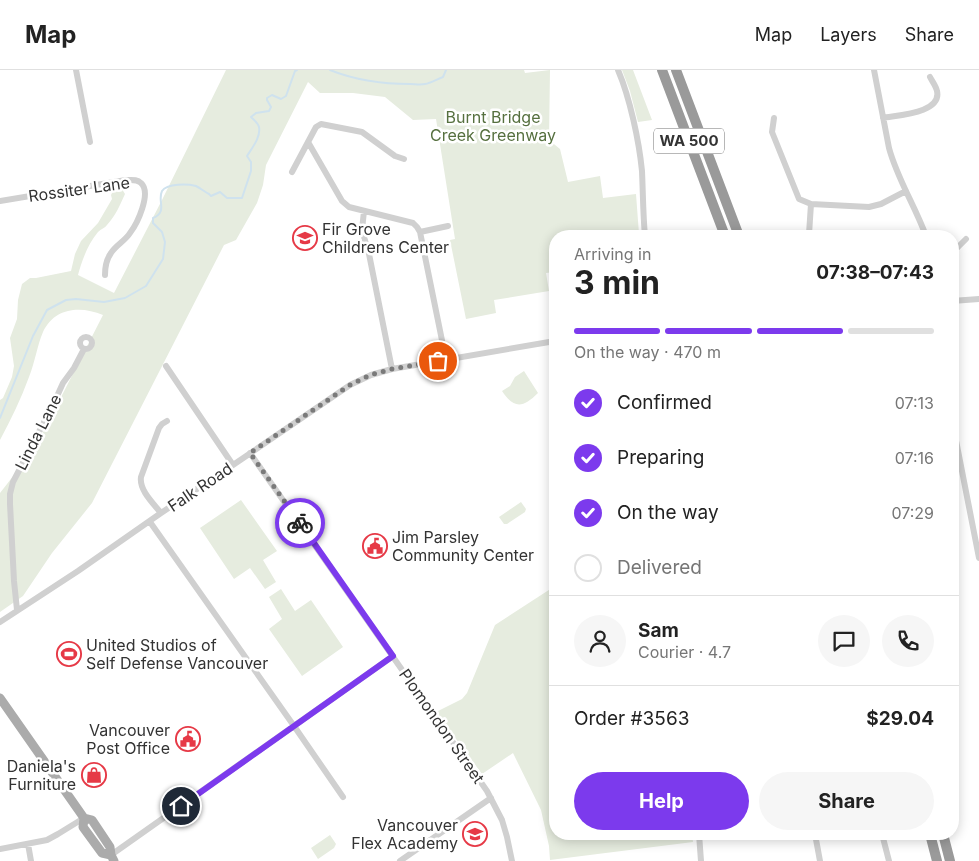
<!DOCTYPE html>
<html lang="en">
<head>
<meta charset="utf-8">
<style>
  body { margin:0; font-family:Inter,sans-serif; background:#f6f6f6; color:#222; height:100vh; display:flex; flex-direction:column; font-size:19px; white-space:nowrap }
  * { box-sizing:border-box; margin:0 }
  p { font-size:16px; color:#767676 }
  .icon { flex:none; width:28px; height:28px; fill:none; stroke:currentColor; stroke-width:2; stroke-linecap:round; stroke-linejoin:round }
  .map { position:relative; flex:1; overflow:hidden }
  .drawer { position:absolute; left:549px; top:160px; width:410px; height:610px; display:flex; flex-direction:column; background:#fff; border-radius:20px; box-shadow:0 2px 12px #0003 }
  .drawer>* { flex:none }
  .pin { position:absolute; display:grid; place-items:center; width:42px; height:42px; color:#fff; margin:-21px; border:2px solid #fff; border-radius:50%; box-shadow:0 1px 5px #0007 }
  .courier { position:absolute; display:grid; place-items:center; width:50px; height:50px; margin:-25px; border:4px solid #7c3aed; border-radius:50%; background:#fff; color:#222; box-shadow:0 1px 6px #0007 }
  .head em { font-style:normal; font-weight:700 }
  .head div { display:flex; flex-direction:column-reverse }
  .head { display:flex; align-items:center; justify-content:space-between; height:85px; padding:0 25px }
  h1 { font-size:32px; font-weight:700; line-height:38px }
  .bar { display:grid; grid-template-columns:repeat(4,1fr); gap:8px 5px; align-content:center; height:60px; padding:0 25px }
  .bar i { height:6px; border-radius:4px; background:#e0e0e0 }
  .bar .active { background:#7c3aed }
  .bar p { grid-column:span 4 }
  .line { display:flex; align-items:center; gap:12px; padding:0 25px; border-top:1px solid #e0e0e0 }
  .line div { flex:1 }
  .round { display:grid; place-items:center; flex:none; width:52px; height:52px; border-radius:26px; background:#f6f6f6 }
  ol { padding:0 25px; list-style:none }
  li { display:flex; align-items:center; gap:15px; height:55px }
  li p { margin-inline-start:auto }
  li .icon { padding:5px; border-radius:50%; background:#7c3aed; color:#fff; stroke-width:4 }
  li:last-child { color:#767676 }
  li i { width:28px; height:28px; border:2px solid #e0e0e0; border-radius:50% }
  .action { display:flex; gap:10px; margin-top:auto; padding:10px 25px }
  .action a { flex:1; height:58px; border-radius:30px; background:#7c3aed; color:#fff; font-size:20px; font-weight:700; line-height:58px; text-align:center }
  .action a+a { background:#f6f6f6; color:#222 }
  header { display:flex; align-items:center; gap:30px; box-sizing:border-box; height:70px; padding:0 25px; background:#fff; border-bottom:1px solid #e0e0e0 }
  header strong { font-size:24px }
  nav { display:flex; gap:28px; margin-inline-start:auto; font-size:18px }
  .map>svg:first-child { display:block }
</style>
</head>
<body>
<header>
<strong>Map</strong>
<nav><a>Map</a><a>Layers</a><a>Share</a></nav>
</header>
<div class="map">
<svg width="979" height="791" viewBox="0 0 979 791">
  <rect width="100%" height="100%" fill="#fff"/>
  <path fill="#e6ecdf" d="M226,0H524L525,3L550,0L549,70L560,79L568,112L600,106L603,128L636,124L639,164L614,166H555V202L546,203L549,221L494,230L496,243L466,249L450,170L455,169L436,49L413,50L385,27L353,23H320L308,12L266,95L263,115L257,133L236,170L224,175L92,433L52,483L23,526L0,542V423L35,378L103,245C81,236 55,237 43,262C37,276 35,292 29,307C21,329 11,349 0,370V330L3,328L12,307L14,296L10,268L17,249L18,230L22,214L30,208H36L71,201L75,184L81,171L98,153L112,129L111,125L113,121L122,119L125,124C120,135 116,145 107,155C105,158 101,159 98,162C88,174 82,190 78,205L114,223L162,130Z
    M622,0H633L652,50L638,52L630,21Z
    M524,301L538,323C523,338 514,339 502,321L510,316L515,307Z
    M241,430L277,481L263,490L276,512L265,519L250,498L234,509L200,458Z
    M521,432L526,439L525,442L507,454H504L499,447Z
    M555,516V764H692L693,772L550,790L549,776L541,740L513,683L482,704L436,642L462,629L467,623L495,555Z
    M281,519L295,541L311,530L343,577L302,606L269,559L282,549L269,527Z
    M330,765L336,774L334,778L318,789L311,778Z"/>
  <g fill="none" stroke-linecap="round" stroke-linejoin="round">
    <path stroke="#cfe2ee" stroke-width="2" d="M330,0C355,10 382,14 410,14C415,14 420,15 425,14C431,13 437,9 443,7L446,0
      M0,348L33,266L47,240L66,230L76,229L104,232L125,228L146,216L163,189L165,172L162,162L153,153V148C168,142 157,131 162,121C167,113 188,114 196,116C200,118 205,122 209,124L211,126L220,122L227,128H242L251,101V92L247,86C252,78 261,67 259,57C258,53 254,50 251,47L256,43L269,41L271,37L267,30V28L272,25L281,29L286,26L295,1L297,0"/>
    <path stroke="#d0d0d0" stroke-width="6" d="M76,0L90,72
      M618,0C630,28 639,71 642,101C643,123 643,145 645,166
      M874,0L889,78C897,108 915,136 926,166
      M774,48L772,62L799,129L811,134L869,137L881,134L906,121
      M883,48C898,45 942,43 937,21C936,16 932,11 930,7
      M308,72L342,131L349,137L413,153L417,157L420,162L446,290
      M292,102L316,57L321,54L362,62L395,86L404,89
      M0,131L126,110C132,110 137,109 141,113C152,123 137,154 130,163C125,171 116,175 111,183C106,190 105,197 105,205
      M364,141L362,160L369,184L392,299
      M420,162L448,156
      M809,164L811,134
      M952,180H955L966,169
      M952,231L979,229
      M80 273a6 6 0 1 1 12 0a6 6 0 1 1-12 0Z
      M166,296L233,395
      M952,350L979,488
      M250,383L487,721L502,750L507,767L512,791
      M161,443C153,433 139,420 141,407L159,358L162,354L167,351
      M150,452L294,656L343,727
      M17,540L14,511L10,434V424L13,412L53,335L63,313L74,298L84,279
      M0,552L78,501L161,443L233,395L350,315L371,305L392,299L555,271
      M699,764L701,791
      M815,764L820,791
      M882,764L889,791
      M28,774L31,791
      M0,779L47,770L58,764L84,748
      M111,785L393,586
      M400,791L491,728"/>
    <path stroke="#ababab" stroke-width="9" d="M0,628L84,748L92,750L110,777L111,785L114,791
      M84,748L83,757L102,783L111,785"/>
    <path stroke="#9a9a9a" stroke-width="10" d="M662,0L725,166
      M676,0L739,166
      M930,764L937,791
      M943,764L950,791"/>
  </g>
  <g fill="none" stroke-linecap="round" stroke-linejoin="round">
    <path stroke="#7a7a7a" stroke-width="5" stroke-dasharray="0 9" d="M300,453L250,383L350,315L370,305L392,299L438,291"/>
    <path stroke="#7c3aed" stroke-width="6" d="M181,736L393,586L300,453"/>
  </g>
  <defs>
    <symbol id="school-ring" viewBox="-11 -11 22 22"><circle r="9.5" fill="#fff" stroke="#e63946" stroke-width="1.5"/><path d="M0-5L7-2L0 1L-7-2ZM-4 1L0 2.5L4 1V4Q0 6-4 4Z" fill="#e63946"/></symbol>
    <symbol id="civic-ring" viewBox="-11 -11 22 22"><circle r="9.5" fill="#fff" stroke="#e63946" stroke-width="1.5"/><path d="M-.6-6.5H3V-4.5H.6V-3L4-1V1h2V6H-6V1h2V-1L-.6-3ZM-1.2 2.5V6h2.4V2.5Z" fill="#e63946"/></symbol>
    <symbol id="stadium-ring" viewBox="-11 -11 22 22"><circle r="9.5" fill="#fff" stroke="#e63946" stroke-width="1.5"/><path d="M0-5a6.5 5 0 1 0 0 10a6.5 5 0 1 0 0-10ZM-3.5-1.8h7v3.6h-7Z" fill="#e63946"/></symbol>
    <symbol id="shop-ring" viewBox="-11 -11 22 22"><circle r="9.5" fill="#fff" stroke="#e63946" stroke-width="1.5"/><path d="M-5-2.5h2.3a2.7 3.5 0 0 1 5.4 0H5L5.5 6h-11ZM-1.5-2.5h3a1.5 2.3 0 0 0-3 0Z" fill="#e63946"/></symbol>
  </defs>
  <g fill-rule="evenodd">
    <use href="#school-ring" x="291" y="154" width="28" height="28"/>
    <use href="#civic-ring" x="361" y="462" width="28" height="28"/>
    <use href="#stadium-ring" x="55" y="570" width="28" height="28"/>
    <use href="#civic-ring" x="174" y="655" width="28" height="28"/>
    <use href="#shop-ring" x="80" y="691" width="28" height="28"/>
    <use href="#school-ring" x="461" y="750" width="28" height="28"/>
  </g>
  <g text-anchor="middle" stroke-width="5" stroke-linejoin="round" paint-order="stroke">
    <rect fill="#fff" stroke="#707070" stroke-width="1" x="654" y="58.5" width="70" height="25" rx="4"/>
    <g font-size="15" font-weight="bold" fill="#333">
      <text x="689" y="76">WA 500</text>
    </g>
    <g font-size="16" fill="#56703f" stroke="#fff">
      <text x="493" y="53">Burnt Bridge<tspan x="493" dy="18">Creek Greenway</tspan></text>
    </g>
    <g font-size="16" fill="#333" stroke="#fff">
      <text transform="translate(79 119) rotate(-8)" y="6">Rossiter Lane</text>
      <text transform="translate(38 362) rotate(-63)" y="6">Linda Lane</text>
      <text transform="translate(200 417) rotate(-34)" y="6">Falk Road</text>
      <text transform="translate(442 656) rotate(55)" y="6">Plomondon Street</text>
    </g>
    <g font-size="16" fill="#333" stroke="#fff" text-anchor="start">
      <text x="322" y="165">Fir Grove<tspan x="322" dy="18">Childrens Center</tspan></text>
      <text x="392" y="473">Jim Parsley<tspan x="392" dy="18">Community Center</tspan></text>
      <text x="86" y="581">United Studios of<tspan x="86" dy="18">Self Defense Vancouver</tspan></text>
      <text x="170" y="666" text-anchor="end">Vancouver<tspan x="170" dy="18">Post Office</tspan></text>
      <text x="76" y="702" text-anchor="end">Daniela's<tspan x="76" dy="18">Furniture</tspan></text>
      <text x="458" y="761" text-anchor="end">Vancouver<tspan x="458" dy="18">Flex Academy</tspan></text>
    </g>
  </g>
</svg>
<div class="pin" style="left:438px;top:291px;background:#ea580c"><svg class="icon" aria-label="bag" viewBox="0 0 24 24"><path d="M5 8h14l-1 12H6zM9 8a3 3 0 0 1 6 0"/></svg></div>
<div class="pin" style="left:181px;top:736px;background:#1f2937"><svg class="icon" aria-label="home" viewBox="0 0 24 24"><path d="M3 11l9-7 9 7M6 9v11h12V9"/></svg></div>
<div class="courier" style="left:300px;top:453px"><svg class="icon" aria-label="bike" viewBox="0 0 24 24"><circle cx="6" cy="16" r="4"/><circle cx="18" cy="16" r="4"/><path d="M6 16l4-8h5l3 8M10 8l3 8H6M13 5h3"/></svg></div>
<section class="drawer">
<div class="head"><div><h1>3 min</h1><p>Arriving in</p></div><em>07:38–07:43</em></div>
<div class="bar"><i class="active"></i><i class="active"></i><i class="active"></i><i></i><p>On the way · 470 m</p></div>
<ol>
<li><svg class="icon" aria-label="check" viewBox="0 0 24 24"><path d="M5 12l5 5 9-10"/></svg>Confirmed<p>07:13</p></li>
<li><svg class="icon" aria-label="check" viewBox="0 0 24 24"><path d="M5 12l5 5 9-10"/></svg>Preparing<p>07:16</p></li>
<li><svg class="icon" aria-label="check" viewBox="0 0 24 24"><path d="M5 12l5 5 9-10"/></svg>On the way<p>07:29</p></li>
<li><i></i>Delivered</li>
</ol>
<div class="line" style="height:90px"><a class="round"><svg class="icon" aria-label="person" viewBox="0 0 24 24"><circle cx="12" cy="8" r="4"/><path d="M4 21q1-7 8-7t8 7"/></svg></a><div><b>Sam</b><p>Courier · 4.7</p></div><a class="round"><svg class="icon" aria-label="chat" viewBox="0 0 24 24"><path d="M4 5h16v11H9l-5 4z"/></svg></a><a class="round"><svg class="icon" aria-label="phone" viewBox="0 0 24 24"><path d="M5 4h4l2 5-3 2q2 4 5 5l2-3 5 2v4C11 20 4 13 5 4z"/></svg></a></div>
<div class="line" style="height:65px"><div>Order #3563</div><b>$29.04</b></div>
<div class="action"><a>Help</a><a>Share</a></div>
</section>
</div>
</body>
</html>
